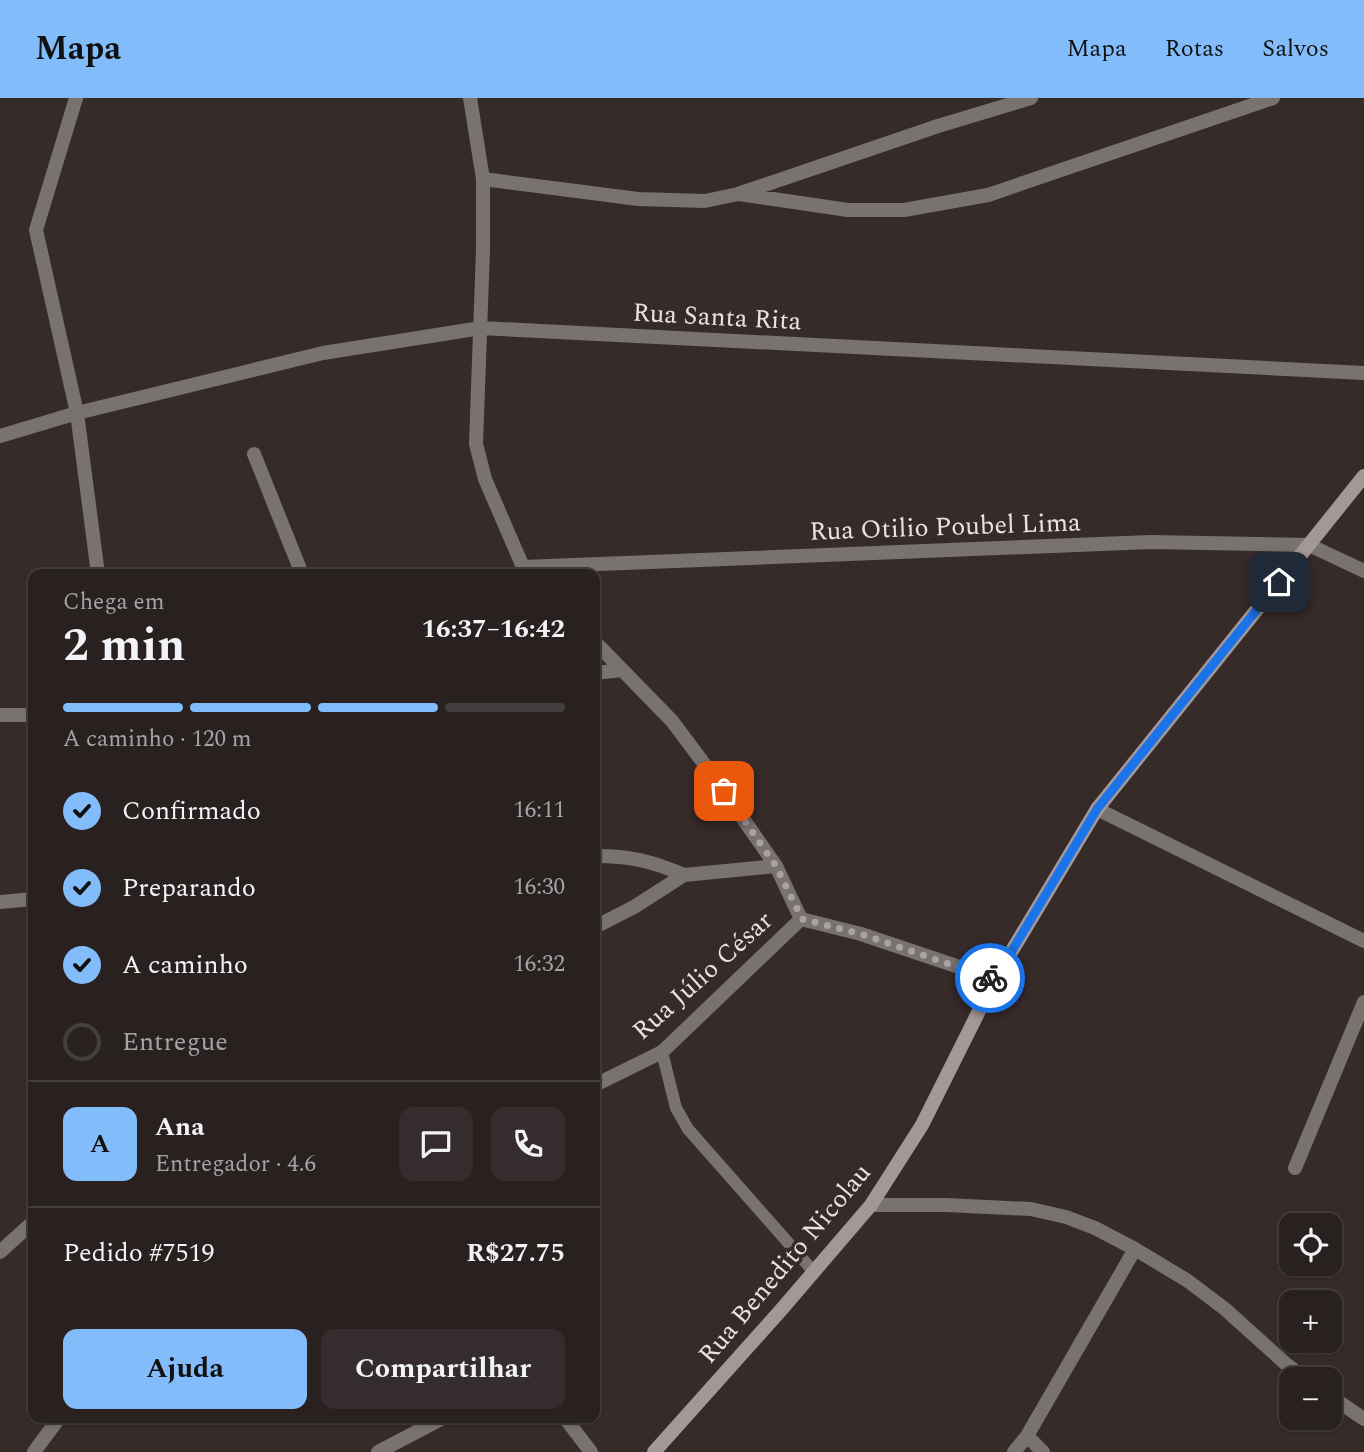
<!DOCTYPE html>
<html lang="pt">
<head>
<meta charset="utf-8">
<style>
  body { margin:0; font-family:Spectral,serif; background:#352d2d; color:#f1f3f6; height:100vh; display:flex; flex-direction:column; font-size:26px; white-space:nowrap }
  * { box-sizing:border-box; margin:0 }
  p { font-size:23px; color:#a5a3a5 }
  .icon { flex:none; width:38px; height:38px; fill:none; stroke:currentColor; stroke-width:2; stroke-linecap:round; stroke-linejoin:round }
  .map { position:relative; flex:1; overflow:hidden }
  .side { position:absolute; left:28px; top:471px; width:572px; height:854px; display:flex; flex-direction:column; background:#292020; border-radius:14px; box-shadow:0 2px 5px #0004,0 0 0 2px #453e3e }
  .side>* { flex:none }
  .controls { position:absolute; left:1279px; top:1115px; display:grid; gap:14px }
  .controls a { display:grid; place-items:center; width:63px; height:63px; border-radius:14px; background:#292020; box-shadow:0 2px 5px #0004,0 0 0 2px #453e3e; font-size:35px }
  .pin { position:absolute; display:grid; place-items:center; width:60px; height:60px; color:#fff; margin:-30px; border-radius:14px; box-shadow:0 4px 10px #0006 }
  .courier { position:absolute; display:grid; place-items:center; width:70px; height:70px; margin:-35px; border:5px solid #1a73e8; border-radius:50%; background:#fff; color:#222; box-shadow:0 2px 9px #0007 }
  .summary em { font-style:normal; font-weight:700 }
  .summary div { display:flex; flex-direction:column-reverse }
  .summary { display:flex; align-items:center; justify-content:space-between; height:119px; padding:0 35px }
  h1 { font-size:46px; font-weight:700; line-height:52px }
  .bar { display:grid; grid-template-columns:repeat(4,1fr); gap:10px 7px; align-content:center; height:84px; padding:0 35px }
  .bar i { height:9px; border-radius:5px; background:#453e3e }
  .bar .on { background:#82bcfa }
  .bar p { grid-column:span 4 }
  .line { display:flex; align-items:center; gap:18px; padding:0 35px; border-top:2px solid #453e3e }
  .line div { flex:1 }
  .round { display:grid; place-items:center; flex:none; width:74px; height:74px; border-radius:14px; background:#352d2d }
  ol { padding:0 35px; list-style:none }
  li { display:flex; align-items:center; gap:21px; height:77px }
  li p { margin-inline-start:auto }
  li .icon { padding:7px; border-radius:50%; background:#82bcfa; color:#111; stroke-width:4 }
  li:last-child { color:#a5a3a5 }
  li i { width:38px; height:38px; border:4px solid #453e3e; border-radius:50% }
  .action { display:flex; gap:14px; margin-top:auto; padding:14px 35px }
  .action a { flex:1; height:80px; border-radius:14px; background:#82bcfa; color:#111; font-size:28px; font-weight:700; line-height:80px; text-align:center }
  .action a+a { background:#352d2d; color:#f1f3f6 }
  header { display:flex; align-items:center; gap:42px; box-sizing:border-box; height:98px; padding:0 35px; background:#82bcfa; color:#111 }
  header strong { font-size:33px }
  nav { display:flex; gap:38px; margin-inline-start:auto; font-size:24px }
  .map>svg:first-child { display:block }
</style>
</head>
<body>
<header>
<strong>Mapa</strong>
<nav><a>Mapa</a><a>Rotas</a><a>Salvos</a></nav>
</header>
<div class="map">
<svg width="1364" height="1354" viewBox="0 0 1364 1354">
  <rect width="100%" height="100%" fill="#372b2a"/>
  <g fill="none" stroke-linecap="round" stroke-linejoin="round">
    <path stroke="#787271" stroke-width="12" d="M662,954L676,1010L688,1031L814,1174"/>
    <path stroke="#787271" stroke-width="14" d="M76,0L36,132L77,315L98,476
      M470,0L483,81V152L476,346L485,381L523,469L529,475
      M483,81L638,101L705,103L738,96L938,28L1031,0
      M739,96L848,112H904L988,97L1273,0
      M0,338L77,315L323,255L481,230L1364,275
      M254,356L302,476
      M523,469L1151,444L1309,447L1364,473
      M595,544L672,623L711,675L776,768L801,821L861,836L995,881
      M595,575L622,572
      M0,617H33
      M1097,711L1364,843
      M595,758C630,758 652,763 684,777
      M0,804L33,801
      M595,829L634,809L684,777L776,768
      M595,987L662,954L801,821
      M1295,1070L1364,904
      M871,1107H946L1031,1111L1066,1119L1095,1130L1135,1151L1188,1183L1225,1211L1286,1266L1306,1281
      M0,1154L33,1124
      M1330,1298L1364,1321
      M565,1320L591,1354
      M1027,1338L1043,1354
      M34,1354L59,1320
      M378,1354L443,1320
      M1014,1354L1027,1338L1135,1151"/>
    <path stroke="#a29897" stroke-width="14" d="M654,1354L781,1212L871,1107L922,1027L995,881L1097,711L1364,378"/>
  </g>
  <g fill="none" stroke-linecap="round" stroke-linejoin="round">
    <path stroke="#aba1a1" stroke-width="7" stroke-dasharray="0 12.6" d="M724,693L776,768L802,821L861,836L990,880"/>
    <path stroke="#1a73e8" stroke-width="9" d="M990,880L995,881L1097,711L1279,484"/>
  </g>
  <g text-anchor="middle" stroke-width="7" stroke-linejoin="round" paint-order="stroke">
    <g font-size="26" fill="#eae1e1" stroke="#372b2a">
      <text transform="translate(717 218) rotate(3)" y="9">Rua Santa Rita</text>
      <text transform="translate(945 428) rotate(-2)" y="9">Rua Otilio Poubel Lima</text>
      <text transform="translate(702 877) rotate(-42)" y="9">Rua Júlio César</text>
      <text transform="translate(784 1165) rotate(-50)" y="9">Rua Benedito Nicolau</text>
    </g>
  </g>
</svg>
<div class="controls">
<a><svg class="icon" aria-label="locate" viewBox="0 0 24 24"><circle cx="12" cy="12" r="6"/><path d="M12 2v4M12 18v4M2 12h4M18 12h4"/></svg></a>
<a>+</a>
<a>−</a>
</div>
<div class="pin" style="left:724px;top:693px;background:#ea580c"><svg class="icon" aria-label="bag" viewBox="0 0 24 24"><path d="M5 8h14l-1 12H6zM9 8a3 3 0 0 1 6 0"/></svg></div>
<div class="pin" style="left:1279px;top:484px;background:#1f2937"><svg class="icon" aria-label="home" viewBox="0 0 24 24"><path d="M3 11l9-7 9 7M6 9v11h12V9"/></svg></div>
<div class="courier" style="left:990px;top:880px"><svg class="icon" aria-label="bike" viewBox="0 0 24 24"><circle cx="6" cy="16" r="4"/><circle cx="18" cy="16" r="4"/><path d="M6 16l4-8h5l3 8M10 8l3 8H6M13 5h3"/></svg></div>
<section class="side">
<div class="summary"><div><h1>2 min</h1><p>Chega em</p></div><em>16:37–16:42</em></div>
<div class="bar"><i class="on"></i><i class="on"></i><i class="on"></i><i></i><p>A caminho · 120 m</p></div>
<ol>
<li><svg class="icon" aria-label="check" viewBox="0 0 24 24"><path d="M5 12l5 5 9-10"/></svg>Confirmado<p>16:11</p></li>
<li><svg class="icon" aria-label="check" viewBox="0 0 24 24"><path d="M5 12l5 5 9-10"/></svg>Preparando<p>16:30</p></li>
<li><svg class="icon" aria-label="check" viewBox="0 0 24 24"><path d="M5 12l5 5 9-10"/></svg>A caminho<p>16:32</p></li>
<li><i></i>Entregue</li>
</ol>
<div class="line" style="height:126px"><b class="round" style="background:#82bcfa;color:#111">A</b><div><b>Ana</b><p>Entregador · 4.6</p></div><a class="round"><svg class="icon" aria-label="chat" viewBox="0 0 24 24"><path d="M4 5h16v11H9l-5 4z"/></svg></a><a class="round"><svg class="icon" aria-label="phone" viewBox="0 0 24 24"><path d="M5 4h4l2 5-3 2q2 4 5 5l2-3 5 2v4C11 20 4 13 5 4z"/></svg></a></div>
<div class="line" style="height:91px"><div>Pedido #7519</div><b>R$27.75</b></div>
<div class="action"><a>Ajuda</a><a>Compartilhar</a></div>
</section>
</div>
</body>
</html>
